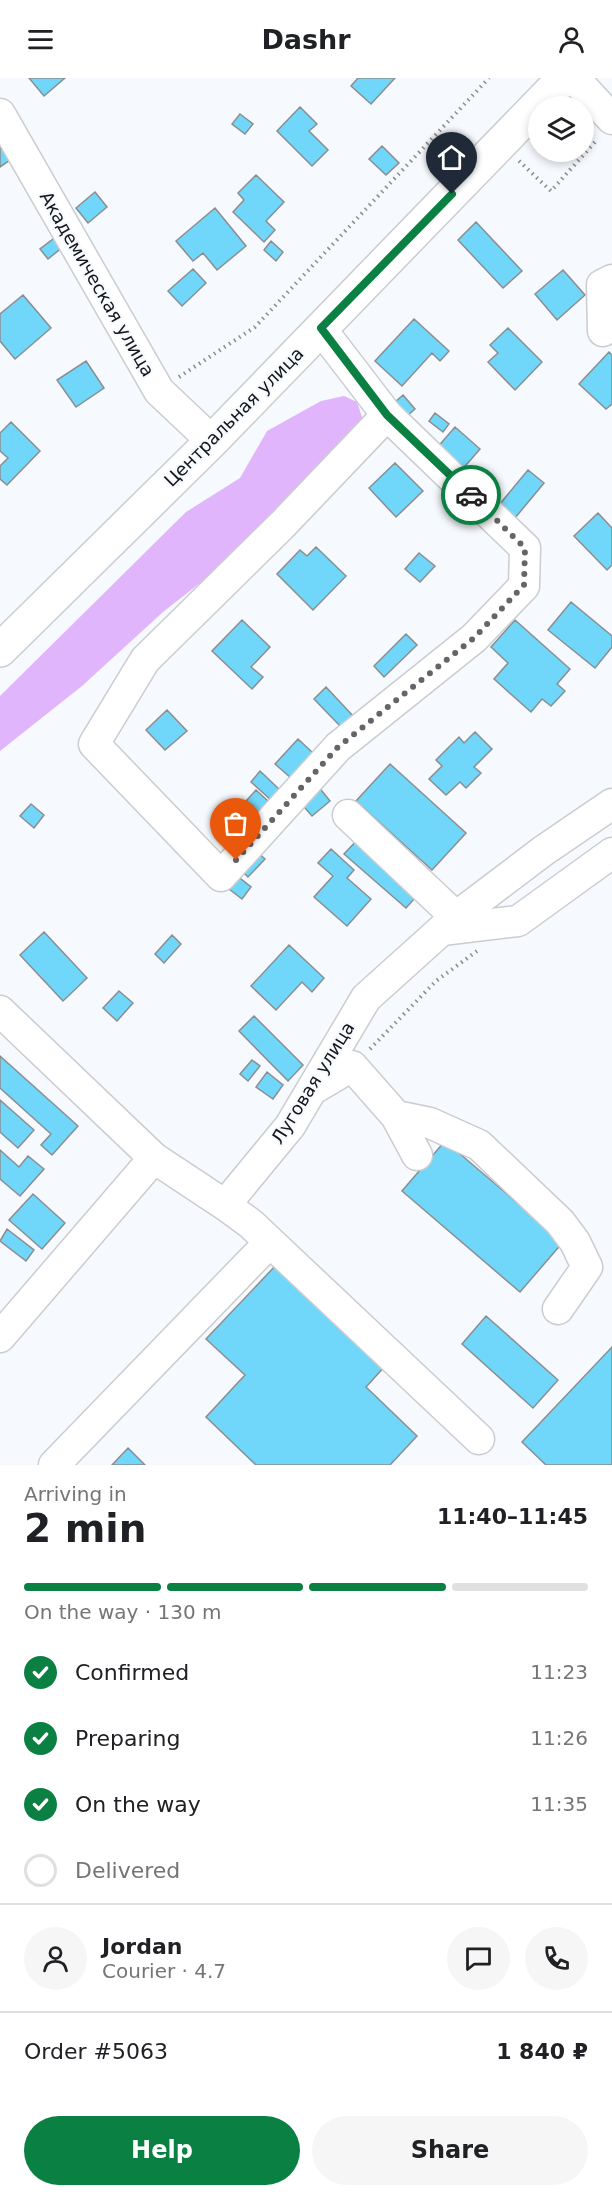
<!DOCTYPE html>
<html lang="en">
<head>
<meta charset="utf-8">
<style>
  body { margin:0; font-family:"DejaVu Sans",sans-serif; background:#f6f6f6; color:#202124; height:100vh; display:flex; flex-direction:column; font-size:22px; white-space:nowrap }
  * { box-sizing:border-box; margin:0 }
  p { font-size:20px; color:#757577 }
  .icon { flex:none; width:33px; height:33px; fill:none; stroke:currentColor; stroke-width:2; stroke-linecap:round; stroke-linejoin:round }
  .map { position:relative; height:1387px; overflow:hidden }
  .panel { display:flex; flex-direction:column; background:#fff; flex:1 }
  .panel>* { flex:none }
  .buttons { position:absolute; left:528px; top:18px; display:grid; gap:12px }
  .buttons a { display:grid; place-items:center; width:66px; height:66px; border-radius:50%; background:#fff; box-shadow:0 3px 9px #0003; font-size:30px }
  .pin { position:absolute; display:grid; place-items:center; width:51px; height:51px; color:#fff; margin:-62px -26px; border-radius:50% 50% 50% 0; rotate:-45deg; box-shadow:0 0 6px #0007 }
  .pin .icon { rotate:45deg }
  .courier { position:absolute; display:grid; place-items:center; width:60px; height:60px; margin:-30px; border:4px solid #0b8043; border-radius:50%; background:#fff; color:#222; box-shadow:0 2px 8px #0007 }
  .head em { font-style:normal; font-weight:700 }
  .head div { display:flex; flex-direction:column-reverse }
  .head { display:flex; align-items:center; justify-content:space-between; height:102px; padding:0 24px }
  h1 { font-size:39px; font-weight:700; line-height:45px }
  .bar { display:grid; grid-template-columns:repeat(4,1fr); gap:9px 6px; align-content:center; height:72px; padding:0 24px }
  .bar i { height:8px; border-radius:4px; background:#e0e0e0 }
  .bar .active { background:#0b8043 }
  .bar p { grid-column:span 4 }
  .line { display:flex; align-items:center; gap:15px; padding:0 24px; border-top:2px solid #e0e0e0 }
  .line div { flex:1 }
  .round { display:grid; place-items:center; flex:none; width:63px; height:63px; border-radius:32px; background:#f6f6f6 }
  ol { padding:0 24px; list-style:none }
  li { display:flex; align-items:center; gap:18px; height:66px }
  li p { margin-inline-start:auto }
  li .icon { padding:6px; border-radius:50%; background:#0b8043; color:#fff; stroke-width:4 }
  li:last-child { color:#757577 }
  li i { width:33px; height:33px; border:3px solid #e0e0e0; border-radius:50% }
  .cta { display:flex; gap:12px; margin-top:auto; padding:12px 24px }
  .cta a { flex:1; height:69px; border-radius:36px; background:#0b8043; color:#fff; font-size:24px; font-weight:700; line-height:69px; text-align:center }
  .cta a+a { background:#f6f6f6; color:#202124 }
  header { display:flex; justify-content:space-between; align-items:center; height:78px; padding:0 24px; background:#fff; font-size:27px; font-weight:700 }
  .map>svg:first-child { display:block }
</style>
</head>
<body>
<header><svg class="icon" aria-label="menu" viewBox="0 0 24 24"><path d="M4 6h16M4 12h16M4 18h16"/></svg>Dashr<svg class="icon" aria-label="person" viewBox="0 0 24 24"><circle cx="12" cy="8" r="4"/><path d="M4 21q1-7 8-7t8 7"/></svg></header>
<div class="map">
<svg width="612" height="1387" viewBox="0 0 612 1387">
  <rect width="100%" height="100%" fill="#f6f9fd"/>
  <path fill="#e1b5fc" d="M344,318L357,324L362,339L352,370L265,454L163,534L82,608L0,673V618L186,434L240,400L267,353L321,323Z"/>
  <path fill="#71d7fa" stroke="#8a8e90" stroke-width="1.5" d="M29,0H65L44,18Z
    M358,0H395L371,26L351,8Z
    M300,29L317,46L309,53L328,72L312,88L277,53Z
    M240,36L253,46L245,56L232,46Z
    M0,68L10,82L0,89Z
    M382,68L399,85L386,97L369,81Z
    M256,97L284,124L266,143L275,152L264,164L233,134L244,122L238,115Z
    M95,114L107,129L88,145L76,130Z
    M215,130L246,168L217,192L203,175L193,183L176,163Z
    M476,144L522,193L503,210L458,162Z
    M57,158L64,168L48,181L40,171Z
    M271,163L283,174L276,183L264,172Z
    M193,191L206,205L182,228L168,213Z
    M563,192L585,217L557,242L535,216Z
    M23,217L51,250L15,281L0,263V236Z
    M414,241L449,273L440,283L432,275L402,308L375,283Z
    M508,250L542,284L515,312L488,284L498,275L490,267Z
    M609,274L612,277V326L606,331L579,306Z
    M86,283L104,310L76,329L57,302Z
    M403,317L415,331L407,338L395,324Z
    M435,335L449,346L443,354L429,343Z
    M11,344L40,373L7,407L0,401V388L8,380L0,373V355Z
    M455,349L480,371L461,393L436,371Z
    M395,385L423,413L396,439L369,410Z
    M528,392L544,405L515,440L499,427Z
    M598,435L612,450V487L607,492L574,458Z
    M316,469L346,498L313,532L277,496L300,472L307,478Z
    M419,475L435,488L420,504L405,491Z
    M571,524L612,558V569L595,590L548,552Z
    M242,542L270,569L251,589L263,599L252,611L212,573Z
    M515,542L570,591L557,606L565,613L551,628L542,621L531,634L494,601L508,585L491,569Z
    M406,556L417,567L384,599L374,588Z
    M326,609L354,639L342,650L314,621Z
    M167,632L187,653L165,672L146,652Z
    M475,654L492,671L474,689L481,695L466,710L460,704L446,717L429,701L442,688L436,682L459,659L464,665Z
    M298,661L313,675L291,700L275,686Z
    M390,686L466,755L432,792L356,723Z
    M260,693L280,712L271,722L251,704Z
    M317,707L330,723L312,738L299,723Z
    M256,712L268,723L251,743L238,732Z
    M31,726L44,737L34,750L20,738Z
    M361,758L422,812L406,830L344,776Z
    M254,771L265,781L248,799L237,788Z
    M331,771L354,792L347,800L371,821L347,848L314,819L333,798L318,785Z
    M231,793L251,809L242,821L221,805Z
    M44,854L87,900L63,923L20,877Z
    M172,857L181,866L164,885L155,876Z
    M289,867L324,900L312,914L302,904L276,932L251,908Z
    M119,913L133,925L117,943L103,930Z
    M254,938L303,987L288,1003L239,953Z
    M0,978L78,1048L52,1077L41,1067L51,1056L0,1010Z
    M252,982L260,988L248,1003L240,996Z
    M267,994L283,1007L273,1021L256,1009Z
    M0,1022L34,1052L18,1070L0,1054Z
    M445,1063L563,1164L520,1214L402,1113Z
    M0,1072L19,1089L28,1078L44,1091L20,1118L0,1101Z
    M33,1116L65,1145L42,1171L9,1142Z
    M7,1151L34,1172L26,1183L0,1163Z
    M278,1185L386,1287L366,1309L417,1358L390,1387H256L206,1339L245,1297L206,1261Z
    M486,1238L558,1302L533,1330L462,1266Z
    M612,1269V1387H546L522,1364Z
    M128,1370L145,1387H112Z"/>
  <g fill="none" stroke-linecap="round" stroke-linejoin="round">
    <defs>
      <path id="minor" d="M574,0L612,41
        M0,36L159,313L212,363
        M321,251L387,337L525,470L524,508L474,560L338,669L221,798L94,666L145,582L283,446L387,337
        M603,253L602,207L612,202
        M348,737L456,839
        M442,852L518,843L612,775
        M0,933L154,1080L225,1127L290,1048L366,920L456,839L543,773L612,726
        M313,1011L352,988L396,1038L417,1077
        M396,1038L430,1045L479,1067L560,1144L575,1164L587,1189L558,1231
        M225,1127L251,1146L479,1361
        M0,1259L154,1080
        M54,1387L270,1164"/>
      <path id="major" d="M0,572L212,363L564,0"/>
    </defs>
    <use href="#minor" stroke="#cacdd0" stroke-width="33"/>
    <use href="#major" stroke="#cacdd0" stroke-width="36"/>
    <path stroke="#898b8e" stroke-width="4" stroke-dasharray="1.5 4.5" stroke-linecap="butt" d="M519,83L551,113L595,64
      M179,299L255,249L489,0
      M370,971L436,903L477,873"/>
    <use href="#minor" stroke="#fff" stroke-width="30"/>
    <use href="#major" stroke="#fff" stroke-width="33"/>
  </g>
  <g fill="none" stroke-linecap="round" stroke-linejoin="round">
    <path stroke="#636568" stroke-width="6" stroke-dasharray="0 10.8" d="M236,782L338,669L474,560L524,507L525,470L471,417"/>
    <path stroke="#0b8043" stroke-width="8" d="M452,116L321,250L387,337L471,417"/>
  </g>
  <g text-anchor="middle" stroke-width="4.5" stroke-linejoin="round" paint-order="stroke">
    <g font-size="18" fill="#141517" stroke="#f6f9fd">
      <text transform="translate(97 206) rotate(60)" y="6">Академическая улица</text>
      <text transform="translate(234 339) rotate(-45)" y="6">Центральная улица</text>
      <text transform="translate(313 1005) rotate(-58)" y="6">Луговая улица</text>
    </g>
  </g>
</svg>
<div class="buttons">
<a><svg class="icon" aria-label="layers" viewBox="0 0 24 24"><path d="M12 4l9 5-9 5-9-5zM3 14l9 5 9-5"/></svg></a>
</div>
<div class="pin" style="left:236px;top:782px;background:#ea580c"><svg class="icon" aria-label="bag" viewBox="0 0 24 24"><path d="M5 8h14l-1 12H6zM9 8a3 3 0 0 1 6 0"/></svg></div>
<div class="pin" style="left:452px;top:116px;background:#1f2937"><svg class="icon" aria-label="home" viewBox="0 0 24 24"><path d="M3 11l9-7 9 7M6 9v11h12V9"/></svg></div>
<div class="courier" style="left:471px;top:417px"><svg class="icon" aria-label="car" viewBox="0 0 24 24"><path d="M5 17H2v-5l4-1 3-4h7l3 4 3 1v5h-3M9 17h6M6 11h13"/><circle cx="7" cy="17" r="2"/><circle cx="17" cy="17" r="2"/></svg></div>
</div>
<section class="panel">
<div class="head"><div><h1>2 min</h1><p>Arriving in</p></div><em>11:40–11:45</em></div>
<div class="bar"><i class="active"></i><i class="active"></i><i class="active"></i><i></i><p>On the way · 130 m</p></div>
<ol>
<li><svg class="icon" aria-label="check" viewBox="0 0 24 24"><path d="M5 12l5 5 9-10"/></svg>Confirmed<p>11:23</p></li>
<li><svg class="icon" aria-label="check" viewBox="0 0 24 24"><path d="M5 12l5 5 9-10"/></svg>Preparing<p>11:26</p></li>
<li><svg class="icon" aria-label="check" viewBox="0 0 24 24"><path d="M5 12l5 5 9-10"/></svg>On the way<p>11:35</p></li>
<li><i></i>Delivered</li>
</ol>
<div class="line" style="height:108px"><a class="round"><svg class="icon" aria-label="person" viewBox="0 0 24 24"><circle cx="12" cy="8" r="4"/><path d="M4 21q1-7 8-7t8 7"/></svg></a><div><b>Jordan</b><p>Courier · 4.7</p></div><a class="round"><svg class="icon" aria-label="chat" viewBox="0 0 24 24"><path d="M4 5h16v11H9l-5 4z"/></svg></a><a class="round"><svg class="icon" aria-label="phone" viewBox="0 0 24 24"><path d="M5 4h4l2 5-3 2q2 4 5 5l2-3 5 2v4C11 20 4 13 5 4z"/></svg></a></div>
<div class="line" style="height:78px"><div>Order #5063</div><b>1 840 ₽</b></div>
<div class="cta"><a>Help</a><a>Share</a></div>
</section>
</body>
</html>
